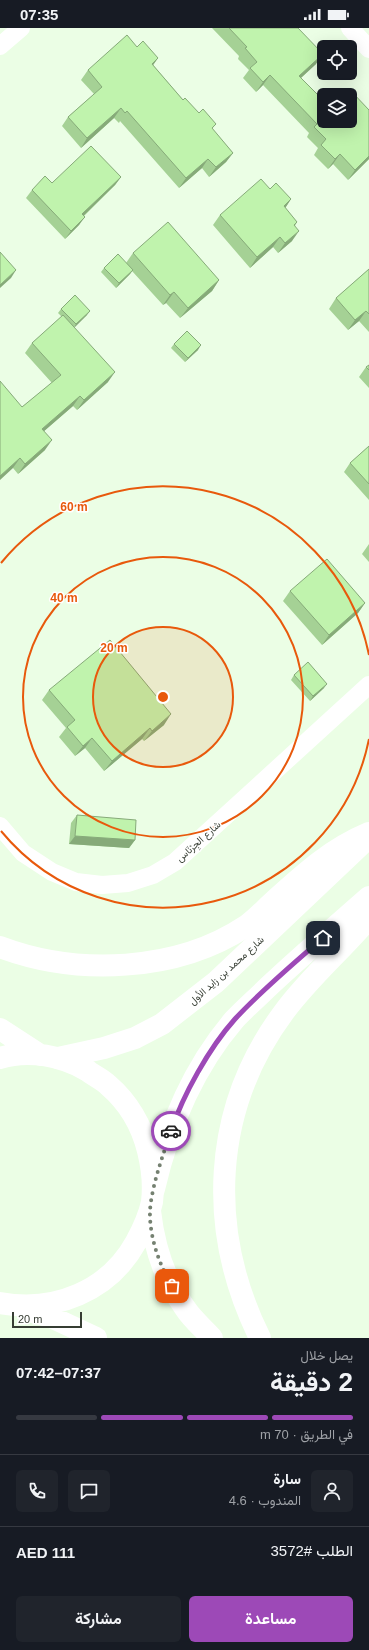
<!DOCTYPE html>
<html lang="ar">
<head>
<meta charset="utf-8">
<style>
  body { margin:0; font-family:Helvetica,Vazirmatn,sans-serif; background:#20242c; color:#f1f3f6; direction:rtl; height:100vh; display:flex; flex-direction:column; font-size:15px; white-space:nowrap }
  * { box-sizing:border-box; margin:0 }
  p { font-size:13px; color:#9ea1a6 }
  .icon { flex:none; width:22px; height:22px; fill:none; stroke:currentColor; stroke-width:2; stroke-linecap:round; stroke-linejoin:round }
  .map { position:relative; height:1310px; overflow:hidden; direction:ltr }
  .details { display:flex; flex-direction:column; background:#171b24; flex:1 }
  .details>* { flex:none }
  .controls { position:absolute; left:317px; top:12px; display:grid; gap:8px }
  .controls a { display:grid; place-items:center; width:40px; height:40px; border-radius:6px; background:#171b24; box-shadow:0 4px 16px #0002; font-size:20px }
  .scale { position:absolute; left:12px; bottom:10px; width:70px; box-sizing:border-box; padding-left:4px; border:2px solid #363d33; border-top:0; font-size:11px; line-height:14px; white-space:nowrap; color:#363d33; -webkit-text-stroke:3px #fff; paint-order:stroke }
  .pin { position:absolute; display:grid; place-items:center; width:34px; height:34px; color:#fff; margin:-17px; border-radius:8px; box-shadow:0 2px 6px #0006 }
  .courier { position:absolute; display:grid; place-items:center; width:40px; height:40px; margin:-20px; border:3px solid #9d49b7; border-radius:50%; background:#fff; color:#222; box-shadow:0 1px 5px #0007 }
  .head em { font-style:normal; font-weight:700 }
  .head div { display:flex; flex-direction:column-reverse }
  .head { display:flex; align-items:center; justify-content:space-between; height:68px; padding:0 16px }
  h1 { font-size:26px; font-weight:700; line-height:30px }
  .bar { display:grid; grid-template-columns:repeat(4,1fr); gap:6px 4px; align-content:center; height:48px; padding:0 16px }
  .bar i { height:5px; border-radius:3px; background:#363941 }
  .bar .active { background:#9d49b7 }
  .bar p { grid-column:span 4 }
  .line { display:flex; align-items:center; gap:10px; padding:0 16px; border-top:1px solid #363941 }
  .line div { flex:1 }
  .round { display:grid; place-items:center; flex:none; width:42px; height:42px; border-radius:6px; background:#20242c }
  .button { display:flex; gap:8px; margin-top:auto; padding:8px 16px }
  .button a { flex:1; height:46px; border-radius:6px; background:#9d49b7; color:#fff; font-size:16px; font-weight:700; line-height:46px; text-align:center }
  .button a+a { background:#20242c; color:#f1f3f6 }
  .status { display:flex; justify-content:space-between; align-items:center; height:28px; padding:0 20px; background:#171b24; direction:ltr }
  .status svg { height:11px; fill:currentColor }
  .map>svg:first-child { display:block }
</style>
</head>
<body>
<div class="status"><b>07:35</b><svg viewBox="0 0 49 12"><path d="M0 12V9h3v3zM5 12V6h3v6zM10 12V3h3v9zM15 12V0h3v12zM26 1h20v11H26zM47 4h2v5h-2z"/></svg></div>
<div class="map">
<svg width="369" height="1310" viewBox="0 0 369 1310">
  <rect width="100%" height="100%" fill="#ebfee5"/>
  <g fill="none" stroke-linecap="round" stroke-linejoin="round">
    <path stroke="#fff" stroke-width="18" d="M350,0L369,21
      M0,18L21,0
      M0,798L23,825L52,844L76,854L102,857L128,855L153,847L175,834L369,657"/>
    <path stroke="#fff" stroke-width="22" d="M58,1030L104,1020L135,1010L162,996L216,954L369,809
      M154,1161C168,1100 193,1040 234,992C244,981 256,971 267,960C300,929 335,899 369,869"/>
    <path stroke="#fff" stroke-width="22" d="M0,919C77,948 177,944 246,898C256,891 266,880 275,872C305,845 331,821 369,805
      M0,1001L40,1027
      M0,1030C29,1021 63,1028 88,1043C94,1048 102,1051 108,1057C128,1074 142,1098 148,1123C152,1139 154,1157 152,1174C149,1188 143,1201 136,1214C109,1263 55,1285 0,1275
      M150,1183C154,1218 164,1251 185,1280C192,1291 203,1300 212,1310
      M26,1282L51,1289L96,1310
      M260,1310C207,1203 211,1082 284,984C309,950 342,922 369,890"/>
  </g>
  <path fill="#a5d195" d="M212,0H298L316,36L301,50L324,93L369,82V131L348,152L333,136L328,141L314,127L318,120L307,109L309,105L263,57L256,64L243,50L249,42L238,31L239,28Z
    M137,19L158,30L153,37L183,72L199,85L216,96L212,101L233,125L226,134L209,149L202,140L179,160L120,93L119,95L114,90L81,120L62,98L68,89L94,66L81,52L88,42Z
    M121,149L115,157L84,188L79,197L65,211L26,170L32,162L52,155Z
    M270,161L291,171L285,180L297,194L295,198L292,213L278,225L273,219L250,240L213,197L220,187Z
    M133,225L219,252L212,263L180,290L166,275L163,277L132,243L130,246L116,260L101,244L104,240L126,235Z
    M369,241V304L359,293L348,302L329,281L336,270Z
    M61,281L87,287L74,299L108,354L77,382L73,378L44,403L45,422L18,446L13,440L22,379L52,355L25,325L32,315L62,289L58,285Z
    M174,316L198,322L185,334L171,320Z
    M369,337V360L359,349L366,339Z
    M369,418V472L344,444L350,435Z
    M369,516V534L362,526Z
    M290,563L365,575L358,585L322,617L283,573Z
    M294,647L324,660L310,673L291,652Z
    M49,662L164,697L144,713L142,711L104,743L85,720L75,728L59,709L66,700L42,672Z
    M77,787L135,812L129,820L69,816L71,795Z"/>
  <path fill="#86aa79" d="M323,26L316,36L292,58L299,48Z
    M158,30L151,40L152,36Z
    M270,47L263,57L256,64L263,54Z
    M121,80L114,90L81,120L87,110Z
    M233,125L226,134L209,149L216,139Z
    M340,126L333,136L328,141L335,131Z
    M369,128V131L348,152L355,142Z
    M208,131L202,140L179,160L186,150Z
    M121,149L115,157L77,194L82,186Z
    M291,171L284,182V178Z
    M85,189L79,197L65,211L71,203Z
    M299,203L292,213L278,225L285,215Z
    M280,209L273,219L250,240L257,229Z
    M16,242L11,250L0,260V257Z
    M133,242L130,246L116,260L119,255Z
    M219,252L212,263L180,290L188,280Z
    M174,264L166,275L163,277L170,267Z
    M90,283L87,287L73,301L76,296Z
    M366,283L359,293L348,302L355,292Z
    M201,317L198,322L185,334L188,330Z
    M115,344L108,354L77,382L84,372Z
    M80,368L73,378L35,411L42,401Z
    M52,412L45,422L18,446L25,436Z
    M20,430L13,440L0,452V448Z
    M365,575L358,585L322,617L329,607Z
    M327,656L324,660L310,673L313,668Z
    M171,686L164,697L144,713L152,703Z
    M150,700L142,711L104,743L112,733Z
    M92,710L85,720L75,728L83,718Z
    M75,808L135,812L129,820L69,816Z"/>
  <path fill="#c0f3ad" stroke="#86aa79" d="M229,0H298L323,26L299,48L324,73V93H350V67H347L351,63L369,82V128L355,142L340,126L335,131L321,117L326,111L314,99L317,96L270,47L263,54L250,40L257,34L245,20L247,19Z
    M127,7L137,19L143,13L158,30L152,36L183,72L185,70L199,85L203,81L216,96L212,100L233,125L216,139L208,131L186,150L127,83L125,85L121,80L87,110L68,89L102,59L88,42Z
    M91,118L121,149L82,186L85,189L71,203L32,162L45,148L52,155Z
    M261,151L270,161L276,155L291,171L284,178L297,194L294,197L299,203L285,215L280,209L257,229L220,187Z
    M168,194L219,252L188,280L174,264L170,267L133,225Z
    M0,224L16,242L0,257Z
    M118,226L133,242L119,255L104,240Z
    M369,241V286L366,283L355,292L336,270Z
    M75,267L90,283L76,296L61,281Z
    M63,287L115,344L84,372L80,368L42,401L52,412L25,436L20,430L0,448V353L22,379L61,347L32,315Z
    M187,303L201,317L188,330L174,316Z
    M369,337V342L366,339Z
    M369,418V456L350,435Z
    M327,531L365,575L329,607L290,563Z
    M110,612L171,686L152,703L150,700L112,733L92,710L83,718L67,699L75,692L49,662Z
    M308,634L327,656L313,668L294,647Z
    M77,787L136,792L135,812L75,808Z"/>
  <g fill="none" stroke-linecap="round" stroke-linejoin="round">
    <path stroke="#758171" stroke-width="4" stroke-dasharray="0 7.2" d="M171,1103C163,1127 152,1157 150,1182C149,1207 159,1237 172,1258"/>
    <path stroke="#9d49b7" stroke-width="5" d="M171,1103C183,1067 209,1020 235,991C262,962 293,936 323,910"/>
  </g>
  <circle cx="163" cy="669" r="70" fill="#e8590c" fill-opacity=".12"/>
  <g fill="none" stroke="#e8590c" stroke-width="2">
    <circle cx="163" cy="669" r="70"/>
    <circle cx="163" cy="669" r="140"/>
    <path d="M369 711A210 210 0 0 1 1 803M1 535A210 210 0 0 1 369 627"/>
  </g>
  <g text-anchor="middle" stroke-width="3" stroke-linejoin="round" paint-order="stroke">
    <g font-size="10" fill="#363d33" stroke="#fff">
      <text transform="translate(198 813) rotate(-42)" y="4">شارع الجِرْنَاس</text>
      <text transform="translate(226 942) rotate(-42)" y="4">شارع محمد بن زايد الأول</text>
    </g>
  </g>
  <circle cx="163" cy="669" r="6" fill="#e8590c" stroke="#fff" stroke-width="2"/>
  <g font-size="12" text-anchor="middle" font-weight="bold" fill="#e8590c" stroke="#fff" stroke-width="3" stroke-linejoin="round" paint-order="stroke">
    <text x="74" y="483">60 m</text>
    <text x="64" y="574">40 m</text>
    <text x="114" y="624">20 m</text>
  </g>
</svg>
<div class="controls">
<a><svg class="icon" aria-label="locate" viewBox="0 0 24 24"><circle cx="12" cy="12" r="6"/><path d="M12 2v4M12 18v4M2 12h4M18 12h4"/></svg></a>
<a><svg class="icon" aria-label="layers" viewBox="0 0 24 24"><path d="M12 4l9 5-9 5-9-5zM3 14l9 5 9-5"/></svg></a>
</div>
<div class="scale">20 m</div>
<div class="pin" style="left:172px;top:1258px;background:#ea580c"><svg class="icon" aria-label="bag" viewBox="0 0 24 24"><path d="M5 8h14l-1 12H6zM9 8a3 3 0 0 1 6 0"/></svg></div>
<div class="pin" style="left:323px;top:910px;background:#1f2937"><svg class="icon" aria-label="home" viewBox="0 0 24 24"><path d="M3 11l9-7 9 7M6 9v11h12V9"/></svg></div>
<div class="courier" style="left:171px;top:1103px"><svg class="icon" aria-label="car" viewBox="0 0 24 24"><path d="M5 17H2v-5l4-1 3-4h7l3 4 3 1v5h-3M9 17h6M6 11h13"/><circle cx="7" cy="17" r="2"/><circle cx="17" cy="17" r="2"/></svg></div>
</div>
<section class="details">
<div class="head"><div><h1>2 دقيقة</h1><p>يصل خلال</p></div><em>07:37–07:42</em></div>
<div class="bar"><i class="active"></i><i class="active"></i><i class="active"></i><i></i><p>في الطريق · 70 m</p></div>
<div class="line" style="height:72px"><a class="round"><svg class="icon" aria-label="person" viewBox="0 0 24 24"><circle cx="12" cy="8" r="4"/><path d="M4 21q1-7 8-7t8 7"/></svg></a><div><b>سارة</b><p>المندوب · 4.6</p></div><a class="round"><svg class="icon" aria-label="chat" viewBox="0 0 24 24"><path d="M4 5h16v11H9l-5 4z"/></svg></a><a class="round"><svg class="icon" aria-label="phone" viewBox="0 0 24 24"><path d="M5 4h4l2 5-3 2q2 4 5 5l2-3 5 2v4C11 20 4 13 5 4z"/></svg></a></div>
<div class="line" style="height:52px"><div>الطلب #3572</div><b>AED 111</b></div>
<div class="button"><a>مساعدة</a><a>مشاركة</a></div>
</section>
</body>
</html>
